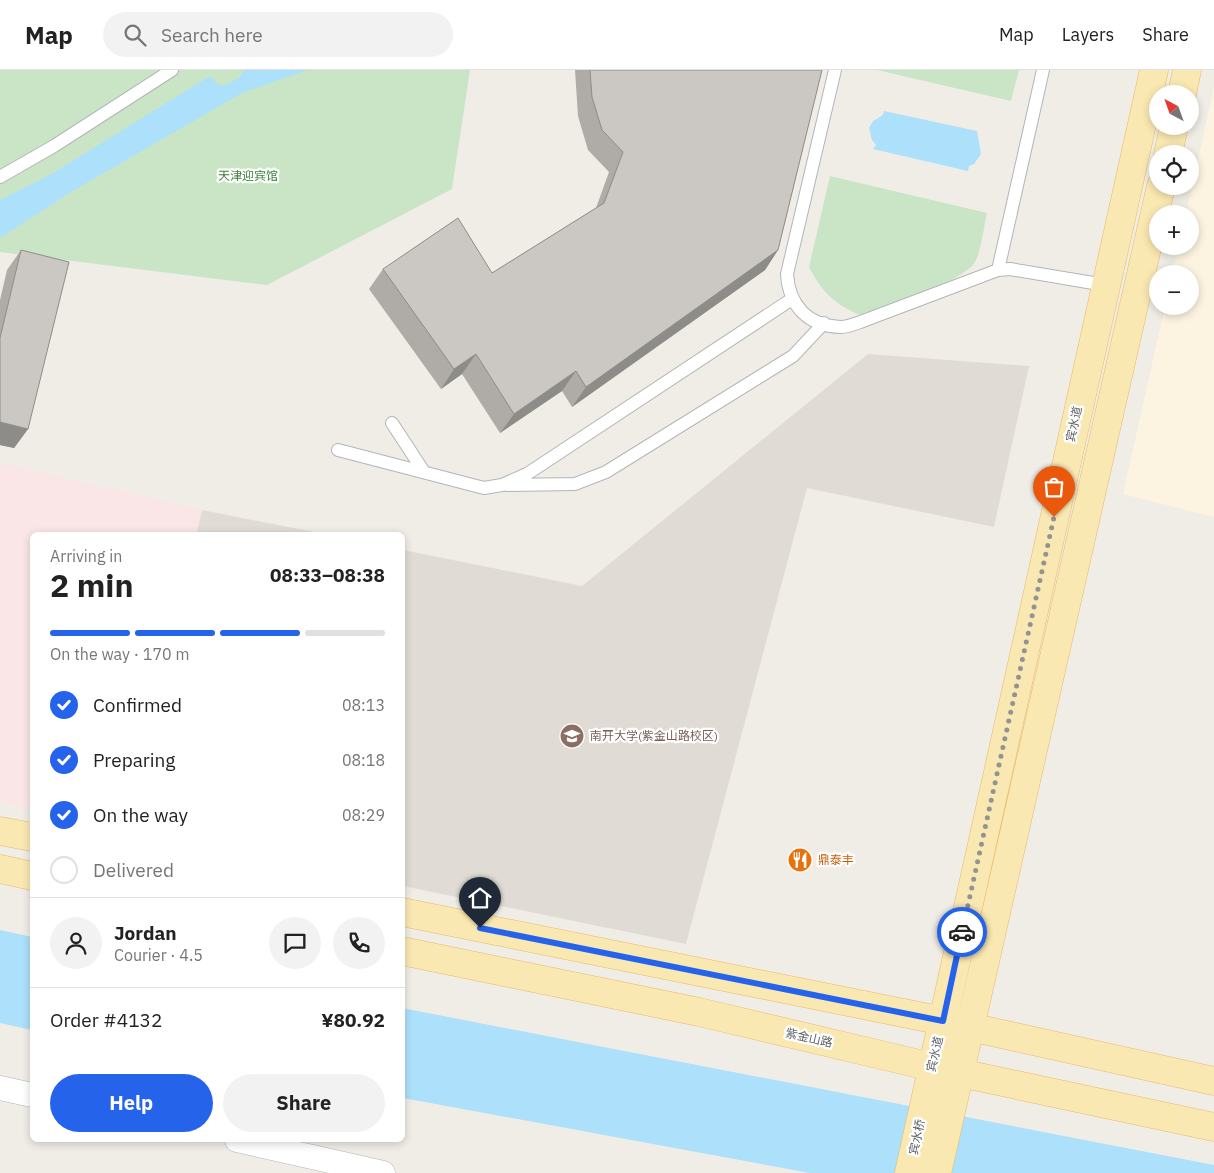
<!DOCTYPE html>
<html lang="en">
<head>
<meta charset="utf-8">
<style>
  body { margin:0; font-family:"IBM Plex Sans","Noto Sans SC",sans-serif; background:#f2f2f2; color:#222; height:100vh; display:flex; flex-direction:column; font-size:19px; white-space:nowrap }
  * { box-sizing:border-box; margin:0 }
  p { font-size:16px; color:#767676 }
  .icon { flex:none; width:28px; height:28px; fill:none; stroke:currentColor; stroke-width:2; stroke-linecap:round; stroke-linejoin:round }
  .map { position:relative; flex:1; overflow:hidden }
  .panel { position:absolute; left:30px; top:462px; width:375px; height:610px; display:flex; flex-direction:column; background:#fff; border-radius:8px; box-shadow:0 2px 8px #0003 }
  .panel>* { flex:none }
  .needle { width:32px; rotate:319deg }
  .fabs { position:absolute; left:1149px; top:15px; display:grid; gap:10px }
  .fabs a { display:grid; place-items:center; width:50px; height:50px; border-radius:50%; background:#fff; box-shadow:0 2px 8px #0003; font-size:25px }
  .pin { position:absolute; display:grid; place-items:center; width:42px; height:42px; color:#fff; margin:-51px -21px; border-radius:50% 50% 50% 0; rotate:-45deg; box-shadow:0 0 5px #0007 }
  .pin .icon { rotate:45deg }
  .courier { position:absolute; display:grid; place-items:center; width:50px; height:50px; margin:-25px; border:4px solid #2563eb; border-radius:50%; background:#fff; color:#222; box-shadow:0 1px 6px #0007 }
  .summary em { font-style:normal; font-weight:700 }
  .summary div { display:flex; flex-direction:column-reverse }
  .summary { display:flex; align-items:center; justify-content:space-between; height:85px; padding:0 20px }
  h1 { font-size:32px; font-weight:700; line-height:38px }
  .bar { display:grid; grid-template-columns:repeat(4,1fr); gap:8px 5px; align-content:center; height:60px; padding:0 20px }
  .bar i { height:6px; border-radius:4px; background:#e0e0e0 }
  .bar .current { background:#2563eb }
  .bar p { grid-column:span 4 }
  .line { display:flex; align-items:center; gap:12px; padding:0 20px; border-top:1px solid #e0e0e0 }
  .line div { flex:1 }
  .round { display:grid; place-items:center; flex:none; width:52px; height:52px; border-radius:26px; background:#f2f2f2 }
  ol { padding:0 20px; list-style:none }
  li { display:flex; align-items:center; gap:15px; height:55px }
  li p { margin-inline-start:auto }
  li .icon { padding:5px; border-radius:50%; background:#2563eb; color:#fff; stroke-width:4 }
  li:last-child { color:#767676 }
  li i { width:28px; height:28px; border:2px solid #e0e0e0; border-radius:50% }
  .primary-button { display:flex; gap:10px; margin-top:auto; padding:10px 20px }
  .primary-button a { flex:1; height:58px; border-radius:30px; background:#2563eb; color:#fff; font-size:20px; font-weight:700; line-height:58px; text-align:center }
  .primary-button a+a { background:#f2f2f2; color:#222 }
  header { display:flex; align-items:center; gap:30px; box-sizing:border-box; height:70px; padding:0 25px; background:#fff; border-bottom:1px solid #e0e0e0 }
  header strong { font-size:24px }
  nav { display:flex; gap:28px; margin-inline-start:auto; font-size:18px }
  .search { width:350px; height:45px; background:#f2f2f2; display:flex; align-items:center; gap:12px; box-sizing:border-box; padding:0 18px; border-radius:28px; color:#767676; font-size:19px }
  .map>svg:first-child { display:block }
</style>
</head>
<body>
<header>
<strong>Map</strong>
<div class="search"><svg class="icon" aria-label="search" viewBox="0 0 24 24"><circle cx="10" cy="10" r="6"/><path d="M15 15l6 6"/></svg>Search here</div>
<nav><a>Map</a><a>Layers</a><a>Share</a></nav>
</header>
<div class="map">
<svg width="1214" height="1103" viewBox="0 0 1214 1103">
  <rect width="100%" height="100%" fill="#f0ede7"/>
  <path fill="#fcf3e0" d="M1214,17V447L1123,424L1165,236H1190V204H1172L1179,176H1190V144H1186Z"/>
  <path fill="#e0dcd5" d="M868,284L1029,296L994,457L807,418L686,874L403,816V480L582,516Z
    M202,440L329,465H196Z"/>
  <path fill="#fae6e6" d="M0,393L202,440L196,465H32V739L0,731Z"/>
  <path fill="#c9e5c6" d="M0,0H470L452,119L267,215L0,182Z
    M877,0H1019L1011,31Z
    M830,106L987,143C984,157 981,181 975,192C965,211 883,237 860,245C834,234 822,222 809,197Z"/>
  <path fill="#ade0fa" d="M244,0H308L242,23L71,122L0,168V130L53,103L210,6L216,13L223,16L239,8Z
    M884,41L977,61L981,84L974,94L969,96L968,101L873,79L876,75L872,70L869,58L873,51L883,45Z
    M0,860L32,867V960L0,953Z
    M402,938L1214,1095V1103H810L403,1028Z"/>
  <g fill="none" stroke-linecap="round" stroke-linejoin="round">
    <defs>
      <path id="service" d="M835,0L787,204C789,235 807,256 841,257C848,257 857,253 863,251L998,200L1010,199L1105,215
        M0,107L54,76L172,0
        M998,200L1043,0
        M392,353L424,402
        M338,380L484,418L502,415L527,404L792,229
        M507,415L575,414L606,402L793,286L824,253"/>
      <path id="minor" d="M0,1018L32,1025
        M237,1070L383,1103"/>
      <path id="primary" d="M1182,24L1187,0
        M1168,84L1174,56
        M0,761L32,767
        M0,799L32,806
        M402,842L943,951L1214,1011
        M402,881L699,942L932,997L1214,1057
        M909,1103L1154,0
        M937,1103L1161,116"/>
    </defs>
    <use href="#service" stroke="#b2b5b8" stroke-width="14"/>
    <use href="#minor" stroke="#b2b5b8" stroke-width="25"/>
    <use href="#primary" stroke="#eab866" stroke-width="29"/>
    <use href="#service" stroke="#fff" stroke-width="12"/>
    <use href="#minor" stroke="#fff" stroke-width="24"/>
    <use href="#primary" stroke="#fae8b2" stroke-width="28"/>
  </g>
  <path fill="#afaca8" d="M575,0H822L778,180L765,200L572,337L562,321L500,363L462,304L441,319L369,219L383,199L492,203L596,138L609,102L588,80L578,46Z
    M21,180L28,359L14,378L0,375V230L7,200Z"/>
  <path fill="#8e8c88" d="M778,180L765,200L572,337L586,317Z
    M476,284L462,304L441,319L454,299Z
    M576,301L562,321L500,363L514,344Z
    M0,352L28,359L14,378L0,375Z"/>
  <path fill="#cbc8c3" stroke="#8e8c88" d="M590,0H822L778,180L586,317L576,301L514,344L476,284L454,299L383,199L458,148L492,203L604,133L623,82L602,60L592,27Z
    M21,180L69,192L28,359L0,352V268Z"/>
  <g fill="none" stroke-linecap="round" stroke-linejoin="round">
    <path stroke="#929393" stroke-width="5" stroke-dasharray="0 9" d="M962,862L1054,447"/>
    <path stroke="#2563eb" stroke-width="6" d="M480,858L943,951L962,862"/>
  </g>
  <defs>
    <symbol id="university-disc" viewBox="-11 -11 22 22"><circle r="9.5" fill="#8d6e63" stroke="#fff"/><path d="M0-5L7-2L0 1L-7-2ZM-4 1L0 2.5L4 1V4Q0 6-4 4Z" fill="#fff"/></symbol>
    <symbol id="restaurant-disc" viewBox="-11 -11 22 22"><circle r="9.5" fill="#e8710a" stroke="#fff"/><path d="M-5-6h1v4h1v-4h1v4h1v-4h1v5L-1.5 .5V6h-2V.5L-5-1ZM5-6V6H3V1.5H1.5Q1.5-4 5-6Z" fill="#fff"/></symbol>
  </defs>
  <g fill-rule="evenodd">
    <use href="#university-disc" x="558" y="652" width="28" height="28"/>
    <use href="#restaurant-disc" x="786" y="776" width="28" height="28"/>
  </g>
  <g text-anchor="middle" stroke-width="4.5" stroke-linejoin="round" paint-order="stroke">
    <g font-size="12" fill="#3e823a" stroke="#fff">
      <text x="248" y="110">天津迎宾馆</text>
    </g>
    <g font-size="12" fill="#5f6366" stroke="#fff">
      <text transform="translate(1074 354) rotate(-78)" y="4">宾水道</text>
      <text transform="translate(809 968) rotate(13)" y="4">紫金山路</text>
      <text transform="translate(935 984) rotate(-77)" y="4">宾水道</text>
      <text transform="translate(917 1067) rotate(-78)" y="4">宾水桥</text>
    </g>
    <g font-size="12" fill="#785e54" stroke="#fff" text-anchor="start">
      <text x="590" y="670">南开大学(紫金山路校区)</text>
    </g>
    <g font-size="12" fill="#c56008" stroke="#fff" text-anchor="start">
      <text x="818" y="794">鼎泰丰</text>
    </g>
  </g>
</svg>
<div class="fabs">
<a><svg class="needle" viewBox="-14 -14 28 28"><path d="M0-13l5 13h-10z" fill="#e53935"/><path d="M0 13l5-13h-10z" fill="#767676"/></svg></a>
<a><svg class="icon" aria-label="locate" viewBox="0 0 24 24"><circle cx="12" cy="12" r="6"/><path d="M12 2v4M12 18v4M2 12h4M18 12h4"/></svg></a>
<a>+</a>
<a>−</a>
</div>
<div class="pin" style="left:1054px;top:447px;background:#ea580c"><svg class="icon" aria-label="bag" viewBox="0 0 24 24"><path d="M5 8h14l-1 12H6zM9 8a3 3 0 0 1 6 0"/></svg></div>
<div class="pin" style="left:480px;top:858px;background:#1f2937"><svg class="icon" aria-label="home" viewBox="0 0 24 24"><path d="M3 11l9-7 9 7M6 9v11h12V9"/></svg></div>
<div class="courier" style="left:962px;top:862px"><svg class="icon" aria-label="car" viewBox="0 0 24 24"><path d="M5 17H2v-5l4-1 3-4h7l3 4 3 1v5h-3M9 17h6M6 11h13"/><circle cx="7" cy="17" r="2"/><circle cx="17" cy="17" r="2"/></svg></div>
<section class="panel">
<div class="summary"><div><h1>2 min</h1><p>Arriving in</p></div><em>08:33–08:38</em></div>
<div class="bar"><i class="current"></i><i class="current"></i><i class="current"></i><i></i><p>On the way · 170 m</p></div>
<ol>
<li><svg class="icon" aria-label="check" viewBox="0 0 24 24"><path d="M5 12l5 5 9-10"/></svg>Confirmed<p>08:13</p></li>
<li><svg class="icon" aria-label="check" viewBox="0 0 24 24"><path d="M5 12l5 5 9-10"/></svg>Preparing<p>08:18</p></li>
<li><svg class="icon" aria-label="check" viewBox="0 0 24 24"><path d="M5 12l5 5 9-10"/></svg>On the way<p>08:29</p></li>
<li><i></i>Delivered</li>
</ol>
<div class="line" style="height:90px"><a class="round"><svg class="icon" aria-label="person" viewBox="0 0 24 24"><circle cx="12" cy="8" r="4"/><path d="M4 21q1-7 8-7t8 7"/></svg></a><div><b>Jordan</b><p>Courier · 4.5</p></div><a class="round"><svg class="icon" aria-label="chat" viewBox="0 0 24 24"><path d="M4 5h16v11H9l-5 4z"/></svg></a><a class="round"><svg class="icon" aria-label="phone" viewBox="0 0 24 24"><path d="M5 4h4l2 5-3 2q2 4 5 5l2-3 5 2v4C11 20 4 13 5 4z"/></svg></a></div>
<div class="line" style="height:65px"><div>Order #4132</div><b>¥80.92</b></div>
<div class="primary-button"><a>Help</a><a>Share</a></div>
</section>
</div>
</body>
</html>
